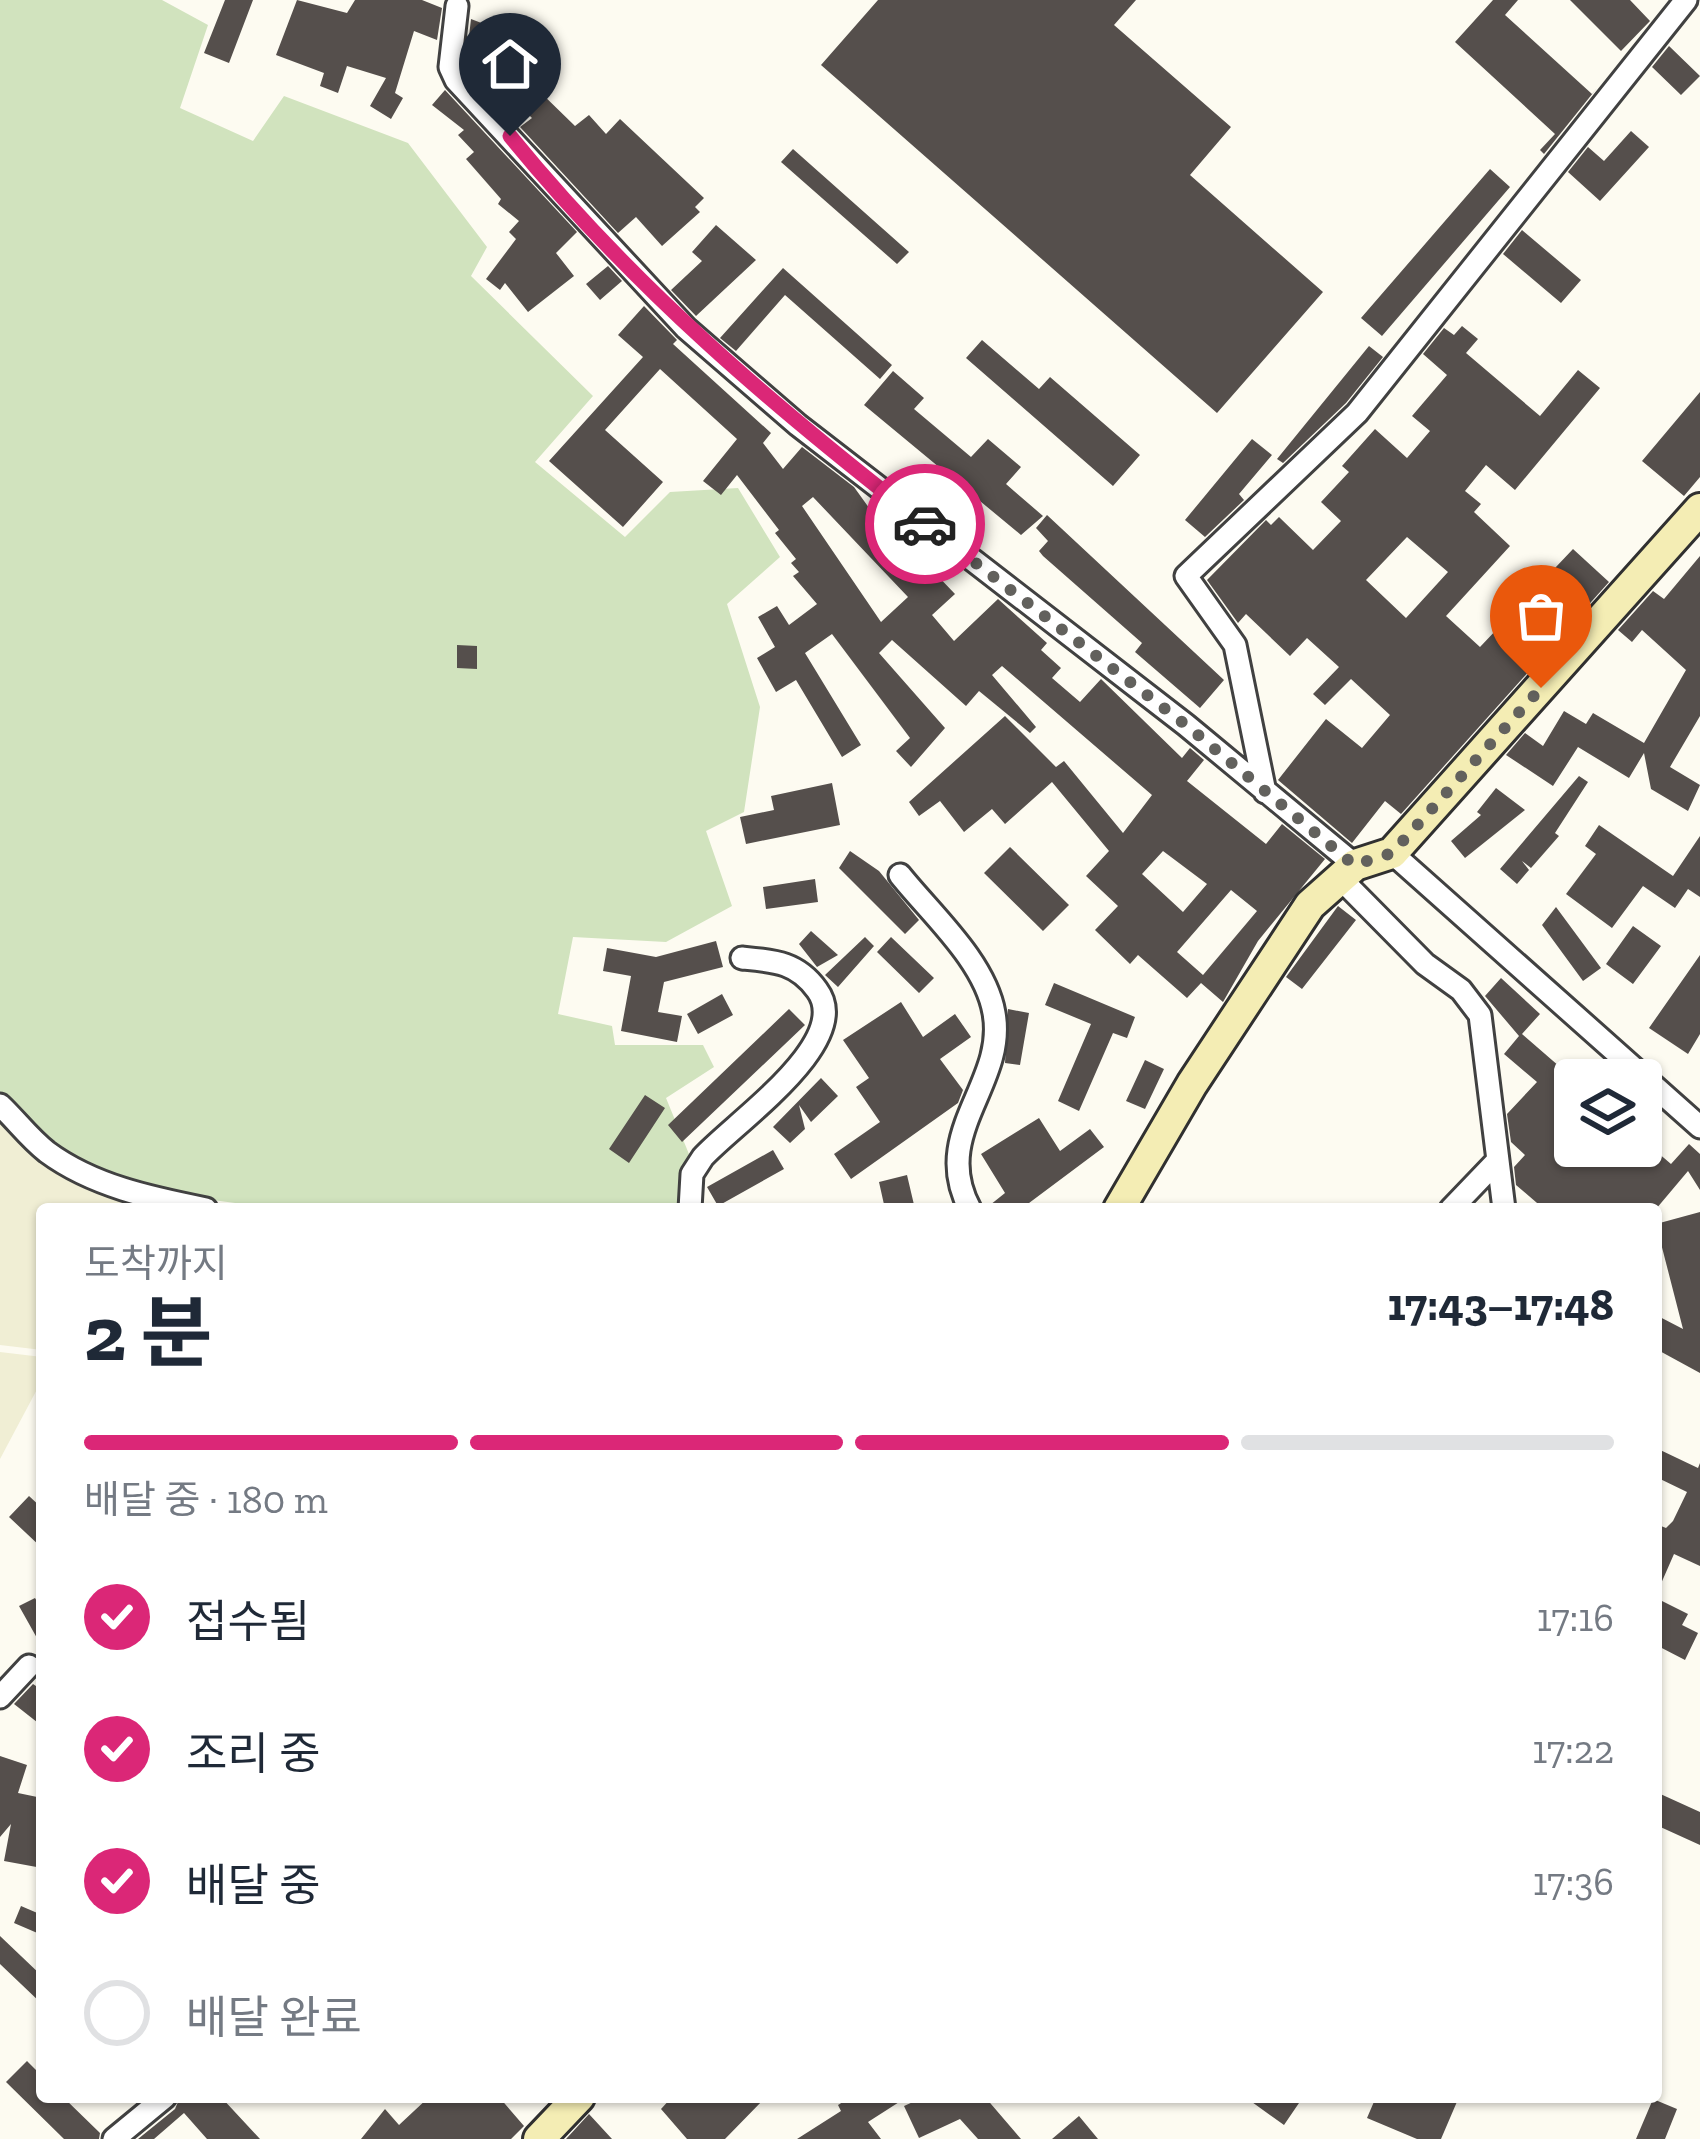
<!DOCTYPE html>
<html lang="ko">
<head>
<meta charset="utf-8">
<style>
  body { margin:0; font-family:"Zilla Slab","Noto Sans KR",serif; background:#f6f6f7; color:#1f2937; height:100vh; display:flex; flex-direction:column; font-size:45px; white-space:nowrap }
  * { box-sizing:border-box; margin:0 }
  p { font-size:39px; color:#747a83 }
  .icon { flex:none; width:66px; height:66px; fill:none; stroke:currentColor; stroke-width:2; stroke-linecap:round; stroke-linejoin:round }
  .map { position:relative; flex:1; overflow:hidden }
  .drawer { position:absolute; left:36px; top:1203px; width:1626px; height:900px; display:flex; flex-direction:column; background:#fff; border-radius:12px; box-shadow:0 3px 9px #0004 }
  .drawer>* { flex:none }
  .controls { position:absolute; left:1554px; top:1059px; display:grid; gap:24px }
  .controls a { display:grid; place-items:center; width:108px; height:108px; border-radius:12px; background:#fff; box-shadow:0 3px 9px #0004; font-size:60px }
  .pin { position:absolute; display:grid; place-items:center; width:102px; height:102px; color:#fff; margin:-123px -51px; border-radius:50% 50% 50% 0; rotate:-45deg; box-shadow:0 0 12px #0007 }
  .pin .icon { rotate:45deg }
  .courier { position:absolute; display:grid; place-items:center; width:120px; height:120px; margin:-60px; border:9px solid #db2777; border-radius:50%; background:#fff; color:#222; box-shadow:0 3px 15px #0007 }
  .overview em { font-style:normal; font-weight:700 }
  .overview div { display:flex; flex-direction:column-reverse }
  .overview { display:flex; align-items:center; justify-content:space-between; height:204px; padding:0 48px }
  h1 { font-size:78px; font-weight:700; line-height:90px }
  .bar { display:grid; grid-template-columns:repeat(4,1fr); gap:18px 12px; align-content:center; height:144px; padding:0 48px }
  .bar i { height:15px; border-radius:9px; background:#e0e1e3 }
  .bar .on { background:#db2777 }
  .bar p { grid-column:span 4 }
  ol { padding:0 48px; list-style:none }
  li { display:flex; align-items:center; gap:36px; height:132px }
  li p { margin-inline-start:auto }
  li .icon { padding:12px; border-radius:50%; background:#db2777; color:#fff; stroke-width:4 }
  li:last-child { color:#747a83 }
  li i { width:66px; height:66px; border:6px solid #e0e1e3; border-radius:50% }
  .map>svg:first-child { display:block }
</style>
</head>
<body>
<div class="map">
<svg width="1700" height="2139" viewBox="0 0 1700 2139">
  <rect width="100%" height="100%" fill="#fdfbf1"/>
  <path fill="#f0eed4" d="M0,1109L192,1209H42V1350L0,1345Z
    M0,1352L42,1357V1380L0,1459Z"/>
  <path fill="#d1e3be" d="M0,0H162L208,25L180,108L253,141L284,96L408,143L487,247L471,276L593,396L535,462L625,537L670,492L738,488L780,557L727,604L760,707L744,812L706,831L732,906L666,942L573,937L558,1014L612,1026L615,1045H703L714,1067L666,1098L691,1159L680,1209H281L182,1196L100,1172L50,1143L0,1094Z"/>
  <path fill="#554f4c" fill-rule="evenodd" d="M225,0H253L229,63L204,53Z
    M297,0L347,13L355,0H422L442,8L437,40L414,31L395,93L403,98L391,119L370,106L386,78L347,66L338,93L320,86L324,73L276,55Z
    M878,0H1136L1114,25L1231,127L1190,175L1323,292L1217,413L821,65Z
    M1493,0H1518L1505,15L1592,94L1597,88L1544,154L1540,150L1555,134L1455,42Z
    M1570,0H1630L1650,21L1621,51Z
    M471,19L484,24L476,31L522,75L533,63L547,77L536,88L575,126L589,115L606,134L620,119L704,198L695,207L700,212L662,246L636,217L618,233L520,127L532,118L467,54Z
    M1669,46L1700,76L1681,95L1652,67Z
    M445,90L577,232L556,253L574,276L528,312L505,283L500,290L486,279L516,239L509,232L519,221L498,204L501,199L466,159L474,152L458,135L464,130L432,105Z
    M1631,131L1649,147L1600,201L1568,172L1588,147L1604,161Z
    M793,149L909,252L897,264L781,162Z
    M1490,169L1510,187L1382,336L1361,318Z
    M716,225L756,260L696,316L671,290L702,261L692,252Z
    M1522,230L1581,280L1561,303L1503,254Z
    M608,266L622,281L600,300L586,284Z
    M783,268L892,365L880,379L785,295L736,351L720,338Z
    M644,306L677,340L673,344L771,433L763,443L783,469L802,447L854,487L903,555L911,548L955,594L932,615L954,641L998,599L1047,643L1041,650L1061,668L1052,678L1080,702L1101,679L1182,758L1190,748L1204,760L1187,781L1266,844L1282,824L1325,859L1258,941L1223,1002L1201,983L1187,998L1138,955L1130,964L1095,930L1118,906L1086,876L1109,851L1052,782L1005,824L992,809L964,832L940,801L919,816L909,802L1005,716L1056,767L1064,761L1123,833L1152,795L1002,666L992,675L1036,727L1030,733L979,691L966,706L892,640L879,653L945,728L911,767L896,751L910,738L832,634L805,653L861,745L842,757L796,680L776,692L757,658L775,647L758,617L777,606L789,625L817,604L793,576L799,572L791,563L796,559L775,533L779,530L737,475L721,495L703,481L737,439L660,369L605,430L663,482L623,527L549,461L643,357L618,335ZM813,497L908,597L881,622L802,506ZM1163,851L1207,884L1183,912L1142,874ZM1231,890L1257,911L1203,975L1177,952Z
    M1462,326L1478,339L1466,353L1540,416L1578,370L1600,388L1515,490L1486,465L1465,491L1481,504L1474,512L1510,546L1446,616L1480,647L1573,549L1609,582L1401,814L1385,801L1352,843L1278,780L1326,719L1362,748L1390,715L1351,679L1325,705L1313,694L1339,667L1307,638L1290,656L1246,614L1238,623L1207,580L1266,520L1271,525L1279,517L1313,550L1341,521L1321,502L1349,472L1342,466L1375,429L1407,458L1430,431L1412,416L1447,375L1423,354L1444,328L1454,335ZM1407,537L1448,572L1406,618L1366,580Z
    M982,340L1039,389L1050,377L1140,455L1113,486L966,358Z
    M1369,346L1383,357L1346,403L1283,463L1277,459Z
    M893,371L924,398L914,409L971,457L988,439L1021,467L1006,484L1043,516L1021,535L864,405Z
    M1700,392V477L1684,496L1642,461Z
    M1252,439L1272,455L1239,494L1244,500L1205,537L1185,520Z
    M1047,515L1224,680L1200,708L1135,652L1142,643L1043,556L1039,551L1048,541L1036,528Z
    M1700,556V716L1670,767L1700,785L1688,811L1651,789L1644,753L1629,778L1578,747L1553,786L1506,755L1525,733L1543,746L1564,711L1586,724L1593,713L1644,743L1686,670L1642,630L1632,642L1618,630L1653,591L1664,599Z
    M457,645L477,646V669L457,668Z
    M1579,776L1588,782L1555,833L1559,836L1531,868L1522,861L1529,870L1517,884L1500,869Z
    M832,783L840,825L746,844L740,817L774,810L771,796Z
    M1496,788L1525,810L1465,858L1451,841L1481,815L1477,812Z
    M1599,825L1673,876L1700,836V897L1688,889L1675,908L1643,886L1612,928L1566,894L1596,854L1585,846Z
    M1010,847L1069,905L1043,931L984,873Z
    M850,851L879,871L919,920L905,934L839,868Z
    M815,879L818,902L766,909L763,887Z
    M1338,906L1356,920L1302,989L1286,977Z
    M1556,907L1601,968L1583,981L1542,925Z
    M1633,926L1661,946L1633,984L1606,964Z
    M811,931L838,955L817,967L799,944Z
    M865,937L874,946L838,987L825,975Z
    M891,937L934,978L919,993L877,952Z
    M716,941L723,967L664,982L658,1012L682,1016L677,1042L621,1031L631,976L603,971L607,948L656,957Z
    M1700,955V1034L1688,1054L1649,1028Z
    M1501,978L1540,1014L1522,1034L1575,1080V1146H1650L1671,1164L1689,1144L1700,1154V1190L1688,1171L1656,1209H1544L1516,1185L1514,1167L1525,1155L1511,1142L1507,1114L1537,1082L1504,1054L1519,1036L1485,996Z
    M1054,983L1135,1017L1127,1038L1113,1033L1079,1111L1058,1101L1091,1024L1045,1005Z
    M722,994L733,1015L698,1034L687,1014Z
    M901,1002L923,1037L955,1014L971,1037L940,1059L963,1090L958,1103L851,1179L834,1154L880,1122L856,1087L869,1078L843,1040Z
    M789,1009L805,1025L682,1142L668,1125Z
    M1008,1009L1029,1013L1020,1065L1005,1063Z
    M1145,1060L1164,1069L1145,1109L1126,1101Z
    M821,1078L838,1096L811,1122L799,1105L805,1129L790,1143L773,1127Z
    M645,1095L665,1108L629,1163L609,1149Z
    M1039,1118L1060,1151L1090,1129L1104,1147L1021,1209H985L1005,1193L981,1154Z
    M773,1150L784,1169L718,1206L707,1187Z
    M907,1175L915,1209H885L879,1182Z
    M1700,1212V1373L1656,1349V1315L1683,1329L1656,1224Z
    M1656,1448L1698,1468L1700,1463V1566L1674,1554L1656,1595V1524L1666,1528L1673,1521L1687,1492L1656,1477Z
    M29,1496L42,1508V1548L9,1517Z
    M35,1598L42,1610V1647L19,1606Z
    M1656,1598L1688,1614L1682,1625L1698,1633L1685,1660L1656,1645Z
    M33,1684L42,1690V1726L14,1704Z
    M0,1756L27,1765L18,1793L42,1798V1868L4,1861L11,1824L0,1837Z
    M1656,1792L1700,1812V1845L1656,1825Z
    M21,1906L42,1915V1935L14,1923Z
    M0,1936L42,1976V2004L0,1964Z
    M27,2061L42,2076V2097H63L100,2133L99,2139H64L6,2082Z
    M180,2097H221L260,2139H207L184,2113L154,2139H138L175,2109Z
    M429,2097H499L524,2126L511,2139H361L385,2109L399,2125Z
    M672,2097H766L725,2139H687L661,2109Z
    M851,2097H907L868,2122L881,2139H797L841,2111L838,2105Z
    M924,2097H985L1021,2139H978L960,2119L919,2138L904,2106Z
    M1245,2097H1290L1299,2103L1284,2125Z
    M1376,2097H1459L1441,2139H1417L1367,2118Z
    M1653,2099L1677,2109L1665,2139H1636Z
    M589,2114L612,2139H566Z
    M1079,2116L1098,2139H1052Z"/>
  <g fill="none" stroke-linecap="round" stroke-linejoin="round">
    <defs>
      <path id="street" d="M457,6L450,67L456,80L686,328L798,425L1186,725L1355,865
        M1265,792L1235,645L1186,576L1357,413L1686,0
        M1392,853L1700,1127
        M900,875C931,914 985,961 994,1013C1007,1084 929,1133 970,1209
        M1340,878L1425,964L1461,990L1480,1015L1504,1209
        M0,1105C16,1120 29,1138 47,1152C93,1186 151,1198 206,1209
        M690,1209L692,1174L703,1157C735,1122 855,1041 817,990C797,962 774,961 742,958
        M1451,1209L1497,1161
        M0,1697L29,1666
        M114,2139L165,2097"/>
      <path id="secondary" d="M1119,1209L1192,1084L1310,905L1355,865L1392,853L1700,509
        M539,2139L579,2097"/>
    </defs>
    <use href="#street" stroke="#414141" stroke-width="27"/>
    <use href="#secondary" stroke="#303030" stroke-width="36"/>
    <use href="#street" stroke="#fff" stroke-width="21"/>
    <use href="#secondary" stroke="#f4edb4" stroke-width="30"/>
  </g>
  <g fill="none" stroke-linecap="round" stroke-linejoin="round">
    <path stroke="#62615d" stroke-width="12" stroke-dasharray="0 21.6" d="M925,524L1186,725L1354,865L1392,853L1541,688"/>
    <path stroke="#db2777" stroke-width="15" d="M510,136C632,286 773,406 925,524"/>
  </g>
</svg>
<div class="controls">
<a><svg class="icon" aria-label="layers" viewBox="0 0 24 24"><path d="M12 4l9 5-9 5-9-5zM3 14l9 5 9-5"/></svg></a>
</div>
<div class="pin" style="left:1541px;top:688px;background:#ea580c"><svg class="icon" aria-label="bag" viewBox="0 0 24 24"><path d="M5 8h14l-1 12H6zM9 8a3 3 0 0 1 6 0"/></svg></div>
<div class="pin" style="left:510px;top:136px;background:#1f2937"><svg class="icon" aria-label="home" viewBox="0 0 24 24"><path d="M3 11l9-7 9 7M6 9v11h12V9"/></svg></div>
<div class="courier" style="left:925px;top:524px"><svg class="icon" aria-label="car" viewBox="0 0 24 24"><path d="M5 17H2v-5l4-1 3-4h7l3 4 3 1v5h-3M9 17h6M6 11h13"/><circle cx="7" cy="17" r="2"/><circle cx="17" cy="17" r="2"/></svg></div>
<section class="drawer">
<div class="overview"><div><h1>2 분</h1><p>도착까지</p></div><em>17:43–17:48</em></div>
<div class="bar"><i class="on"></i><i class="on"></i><i class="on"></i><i></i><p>배달 중 · 180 m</p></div>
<ol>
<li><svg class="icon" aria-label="check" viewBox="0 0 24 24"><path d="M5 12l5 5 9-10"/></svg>접수됨<p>17:16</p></li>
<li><svg class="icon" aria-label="check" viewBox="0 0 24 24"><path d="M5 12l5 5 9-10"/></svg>조리 중<p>17:22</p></li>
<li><svg class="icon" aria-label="check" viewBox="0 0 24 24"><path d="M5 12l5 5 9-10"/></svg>배달 중<p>17:36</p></li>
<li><i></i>배달 완료</li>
</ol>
</section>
</div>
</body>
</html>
